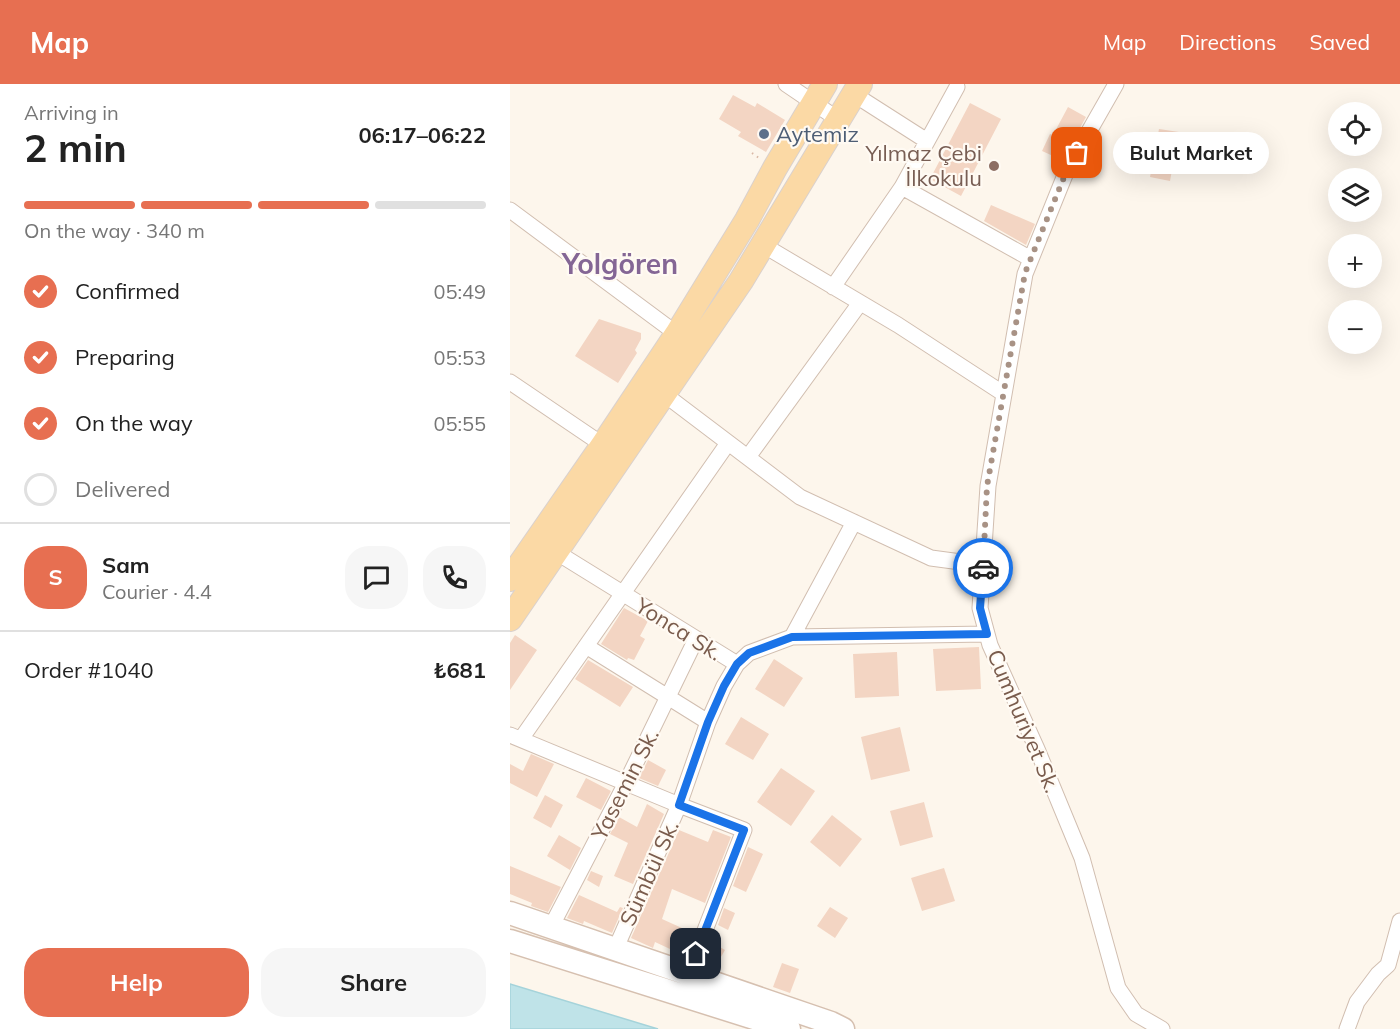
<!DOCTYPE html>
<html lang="en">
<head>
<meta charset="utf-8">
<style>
  body { margin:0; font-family:Mulish,sans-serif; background:#f6f6f6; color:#222; height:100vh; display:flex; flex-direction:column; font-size:22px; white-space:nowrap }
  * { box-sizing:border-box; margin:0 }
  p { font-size:20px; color:#767676 }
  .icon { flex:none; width:33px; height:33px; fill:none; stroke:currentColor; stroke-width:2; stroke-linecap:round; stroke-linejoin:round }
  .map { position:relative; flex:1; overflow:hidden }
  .sheet { display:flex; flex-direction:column; background:#fff; width:510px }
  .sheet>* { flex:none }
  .controls { position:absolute; left:818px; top:18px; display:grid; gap:12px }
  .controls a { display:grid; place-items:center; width:54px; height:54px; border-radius:50%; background:#fff; box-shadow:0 6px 24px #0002; font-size:30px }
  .pin { position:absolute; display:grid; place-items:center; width:51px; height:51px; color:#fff; margin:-26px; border-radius:12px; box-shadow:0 3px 9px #0006 }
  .courier { position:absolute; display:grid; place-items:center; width:60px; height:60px; margin:-30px; border:4px solid #1a73e8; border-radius:50%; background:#fff; color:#222; box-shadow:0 2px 8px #0007 }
  .bubble { position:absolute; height:42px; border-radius:21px; background:#fff; box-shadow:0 6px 24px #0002; font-size:20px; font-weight:700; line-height:42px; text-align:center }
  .headline em { font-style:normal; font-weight:700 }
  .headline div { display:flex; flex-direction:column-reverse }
  .headline { display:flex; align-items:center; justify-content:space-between; height:102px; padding:0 24px }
  h1 { font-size:39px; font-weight:700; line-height:45px }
  .bar { display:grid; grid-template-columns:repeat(4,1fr); gap:9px 6px; align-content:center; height:72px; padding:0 24px }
  .bar i { height:8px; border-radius:4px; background:#e0e0e0 }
  .bar .active { background:#e76f51 }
  .bar p { grid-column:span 4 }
  .line { display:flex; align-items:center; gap:15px; padding:0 24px; border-top:2px solid #e0e0e0 }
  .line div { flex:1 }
  .round { display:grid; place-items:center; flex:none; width:63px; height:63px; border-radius:24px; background:#f6f6f6 }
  ol { padding:0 24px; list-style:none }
  li { display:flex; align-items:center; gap:18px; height:66px }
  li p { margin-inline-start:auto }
  li .icon { padding:6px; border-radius:50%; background:#e76f51; color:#fff; stroke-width:4 }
  li:last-child { color:#767676 }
  li i { width:33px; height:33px; border:3px solid #e0e0e0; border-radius:50% }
  .action { display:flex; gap:12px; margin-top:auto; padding:12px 24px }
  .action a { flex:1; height:69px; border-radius:24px; background:#e76f51; color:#fff; font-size:24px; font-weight:700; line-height:69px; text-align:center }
  .action a+a { background:#f6f6f6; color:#222 }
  header { display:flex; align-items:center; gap:36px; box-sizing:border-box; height:84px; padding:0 30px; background:#e76f51; color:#fff }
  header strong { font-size:28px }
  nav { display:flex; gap:33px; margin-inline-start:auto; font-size:21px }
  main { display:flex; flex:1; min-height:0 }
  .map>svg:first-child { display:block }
</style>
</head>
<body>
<header>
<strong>Map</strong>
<nav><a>Map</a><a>Directions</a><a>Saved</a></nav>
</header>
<main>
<section class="sheet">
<div class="headline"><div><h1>2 min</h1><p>Arriving in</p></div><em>06:17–06:22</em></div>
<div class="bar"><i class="active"></i><i class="active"></i><i class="active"></i><i></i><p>On the way · 340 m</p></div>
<ol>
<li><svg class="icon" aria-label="check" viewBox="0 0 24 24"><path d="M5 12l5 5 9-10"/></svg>Confirmed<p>05:49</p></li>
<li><svg class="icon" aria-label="check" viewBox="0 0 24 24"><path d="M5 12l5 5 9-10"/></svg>Preparing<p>05:53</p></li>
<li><svg class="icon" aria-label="check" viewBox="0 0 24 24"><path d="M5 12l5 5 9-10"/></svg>On the way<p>05:55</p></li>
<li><i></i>Delivered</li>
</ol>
<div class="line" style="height:108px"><b class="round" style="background:#e76f51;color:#fff">S</b><div><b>Sam</b><p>Courier · 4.4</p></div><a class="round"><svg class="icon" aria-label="chat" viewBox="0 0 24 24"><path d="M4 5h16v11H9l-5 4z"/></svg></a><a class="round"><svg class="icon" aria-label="phone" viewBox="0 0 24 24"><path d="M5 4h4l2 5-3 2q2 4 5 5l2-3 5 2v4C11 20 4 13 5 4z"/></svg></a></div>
<div class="line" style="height:78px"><div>Order #1040</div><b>₺681</b></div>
<div class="action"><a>Help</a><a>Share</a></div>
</section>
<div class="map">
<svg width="890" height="945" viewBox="0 0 890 945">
  <rect width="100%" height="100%" fill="#fdf6ec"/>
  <path fill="#bfe3e8" stroke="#a5d3da" stroke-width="1.5" d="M0,900L148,945H0Z"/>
  <path fill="#f3d5c3" d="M223,11L245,23L247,19L275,36L256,68L228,52L231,48L209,35Z
    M460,19L491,35L451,112L420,95Z
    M558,23L576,33L552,76L532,67L540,50L543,51Z
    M649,45L669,48L660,97L640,93Z
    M481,121L525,140L516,161L474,137Z
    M89,235L131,249V255L125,266L127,269L108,299L65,272Z
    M114,524L138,537L130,552L135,555L124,576L118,574L117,576L91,560Z
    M5,551L27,566L0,606V559Z
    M469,563L471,605L426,607L423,565Z
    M387,568L389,612L345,614L343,570Z
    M264,575L293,594L274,623L245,605Z
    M78,576L123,603L110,623L65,595Z
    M231,633L259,650L243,676L215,660Z
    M390,643L400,687L361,696L351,653Z
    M21,670L44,680L27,713L0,699V680L13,687Z
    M138,676L156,686L148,702L129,694Z
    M271,684L305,707L281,742L247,718Z
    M76,694L101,707L91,726L66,713Z
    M35,711L53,721L41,744L23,734Z
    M414,718L423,753L390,762L380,727Z
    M137,720L154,730L123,800L104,792L118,759L100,750L109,733L127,743Z
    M322,731L352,755L330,783L300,758Z
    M169,746L198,758L203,746L221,753L195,819L162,805L152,835L183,849L175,872L145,858L143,864L121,854Z
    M49,751L71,764L60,786L37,772Z
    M238,763L253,770L236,808L223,802Z
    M0,782L51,803L38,828L21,822L22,819L0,810Z
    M434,784L445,817L412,827L401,794Z
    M81,787L93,792L89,803L77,796Z
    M69,811L107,828L110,823L113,824L102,849L74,837L73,840L57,834Z
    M320,823L338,834L325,854L307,842Z
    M214,824L225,829L218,846L208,841Z
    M201,858L215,866L204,885L192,881Z
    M272,879L289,885L280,909L263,903Z"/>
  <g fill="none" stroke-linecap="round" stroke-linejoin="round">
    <defs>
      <path id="street" d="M276,0L329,36
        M606,0L557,86L515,190L478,402L470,524L480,561L527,665L572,774L608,904L626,930L652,945
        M345,11L417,57
        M392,103L447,3
        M0,126L167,250
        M253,161L388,241L494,310
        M323,203L392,103L521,175
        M0,298L93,361
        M154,310L290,413L421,474L473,481
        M238,373L350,219
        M46,468L227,580
        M282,553L344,438
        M76,562L198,638
        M0,651L169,721L234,746L178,890
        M11,655L218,359
        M41,843L116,699L186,555
        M105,866L169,721L198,638L214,602L227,580L239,569L282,553L477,550
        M837,945L847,918L868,890L878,881L890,837"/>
      <path id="secondary" d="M0,829L321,939L333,945
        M0,857L279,945"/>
      <path id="primary" d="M0,495L93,361L167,250L237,136L265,84L315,0
        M0,535L231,197L350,0"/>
    </defs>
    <use href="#street" stroke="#d1beb0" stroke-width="17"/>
    <use href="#secondary" stroke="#d6c0b0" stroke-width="25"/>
    <use href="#primary" stroke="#dad1cd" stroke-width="26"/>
    <path stroke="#d9b8a5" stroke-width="2" stroke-dasharray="1.5 4.5" stroke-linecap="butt" d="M242,69L249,74"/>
    <use href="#street" stroke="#fff" stroke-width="15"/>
    <use href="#secondary" stroke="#fff" stroke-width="22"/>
    <use href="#primary" stroke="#fbd9a5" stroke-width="24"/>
  </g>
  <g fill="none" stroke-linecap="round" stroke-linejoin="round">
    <path stroke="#a89285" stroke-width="6" stroke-dasharray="0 10.8" d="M473,484L477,402L515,189L557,86L567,69"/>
    <path stroke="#1a73e8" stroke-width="8" d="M186,870L234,746L169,721L198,638L214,602L227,580L239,569L282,553L477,550L470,524L473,484"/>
  </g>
  <circle fill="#5c6f8a" stroke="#fffaf3" stroke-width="2" cx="254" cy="50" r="6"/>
  <circle fill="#8d6e63" stroke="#fffaf3" stroke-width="2" cx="484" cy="82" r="6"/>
  <g text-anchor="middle" stroke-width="4.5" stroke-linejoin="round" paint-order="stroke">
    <g font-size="22" fill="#4e5e75" stroke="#fffaf3" text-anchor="start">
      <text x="266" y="58">Aytemiz</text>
    </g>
    <g font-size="22" fill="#785e54" stroke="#fffaf3" text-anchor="end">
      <text x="472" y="77">Yılmaz Çebi<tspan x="472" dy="25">İlkokulu</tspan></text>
    </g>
    <g font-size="22" fill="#7a5c4d" stroke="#fffaf3">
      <text transform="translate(169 545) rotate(32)" y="8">Yonca Sk.</text>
      <text transform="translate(514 637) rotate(67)" y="8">Cumhuriyet Sk.</text>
      <text transform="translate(115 700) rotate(-63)" y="8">Yasemin Sk.</text>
      <text transform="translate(139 789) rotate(-66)" y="8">Sümbül Sk.</text>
    </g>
    <g font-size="28" font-weight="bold" fill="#846695" stroke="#fffaf3">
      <text x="110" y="190">Yolgören</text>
    </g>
  </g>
</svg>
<div class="controls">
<a><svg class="icon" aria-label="locate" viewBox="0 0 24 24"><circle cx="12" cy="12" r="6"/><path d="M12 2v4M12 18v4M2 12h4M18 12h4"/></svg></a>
<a><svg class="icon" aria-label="layers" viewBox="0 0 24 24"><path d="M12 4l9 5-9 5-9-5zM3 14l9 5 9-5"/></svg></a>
<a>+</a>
<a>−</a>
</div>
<div class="pin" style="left:567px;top:69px;background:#ea580c"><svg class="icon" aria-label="bag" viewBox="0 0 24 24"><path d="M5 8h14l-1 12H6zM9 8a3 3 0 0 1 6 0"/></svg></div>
<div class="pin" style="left:186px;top:870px;background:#1f2937"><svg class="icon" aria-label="home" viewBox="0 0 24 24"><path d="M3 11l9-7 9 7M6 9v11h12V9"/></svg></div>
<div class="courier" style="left:473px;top:484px"><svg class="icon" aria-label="car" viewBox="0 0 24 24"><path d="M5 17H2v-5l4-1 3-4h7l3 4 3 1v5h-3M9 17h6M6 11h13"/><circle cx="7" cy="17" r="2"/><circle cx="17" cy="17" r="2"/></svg></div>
<div class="bubble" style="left:603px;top:48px;width:156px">Bulut Market</div>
</div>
</main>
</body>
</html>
